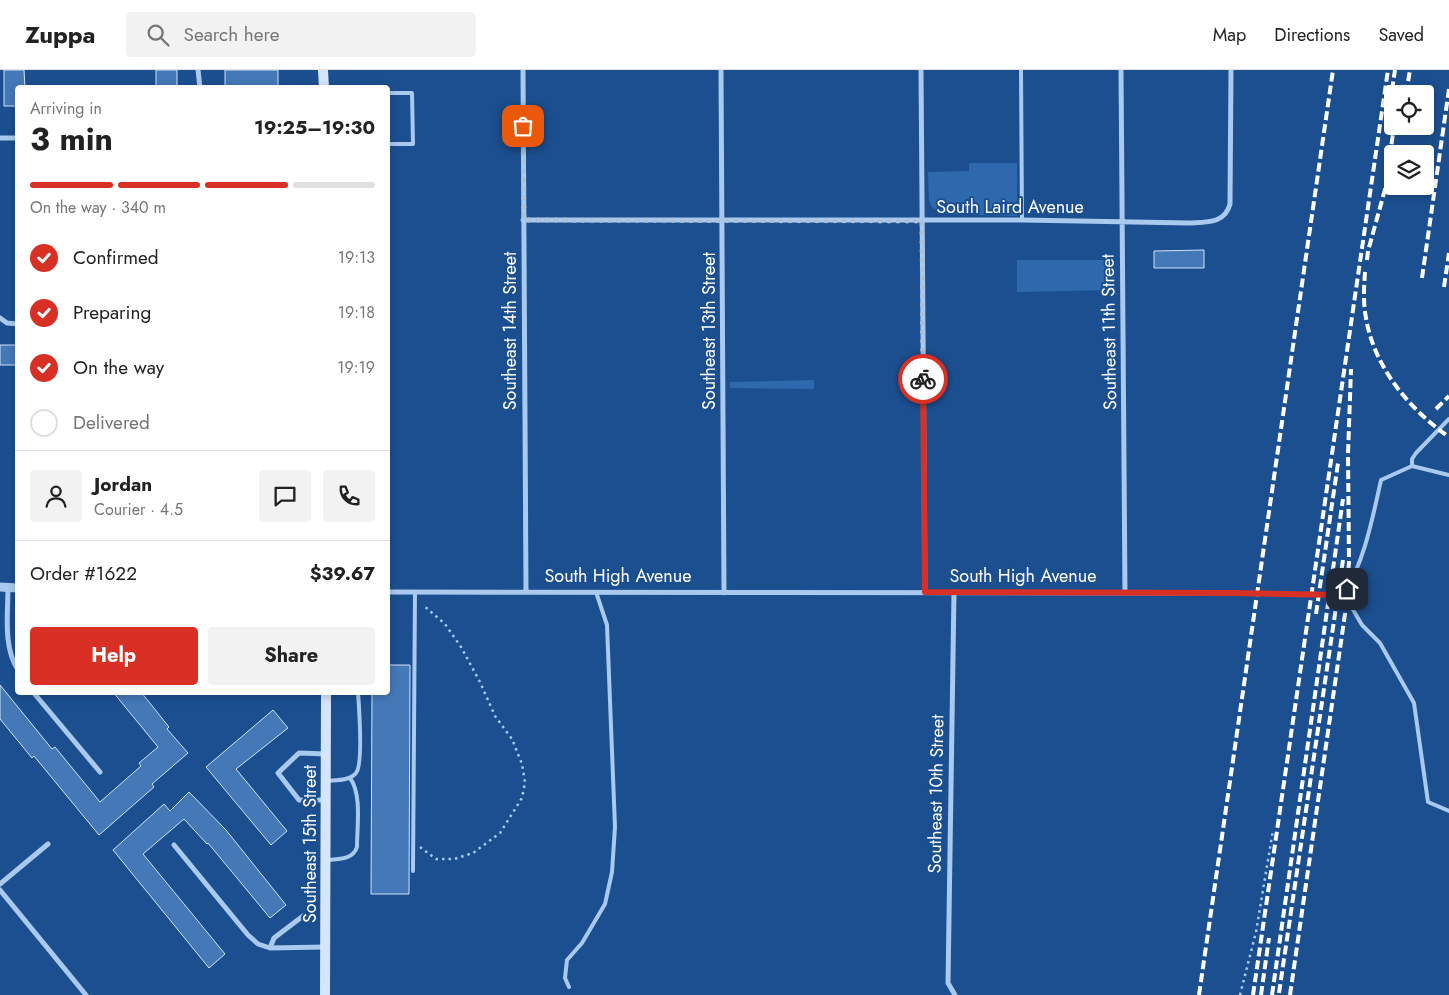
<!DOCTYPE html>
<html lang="en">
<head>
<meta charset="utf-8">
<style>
  body { margin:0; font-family:Jost,sans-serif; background:#f2f2f2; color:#222; height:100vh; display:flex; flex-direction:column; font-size:19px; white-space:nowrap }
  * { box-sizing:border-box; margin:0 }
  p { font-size:16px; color:#767676 }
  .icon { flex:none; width:28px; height:28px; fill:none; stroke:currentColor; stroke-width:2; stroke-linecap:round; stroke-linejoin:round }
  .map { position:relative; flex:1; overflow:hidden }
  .sheet { position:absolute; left:15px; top:15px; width:375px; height:610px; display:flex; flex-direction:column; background:#fff; border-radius:5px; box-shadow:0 2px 8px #0003 }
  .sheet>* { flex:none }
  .controls { position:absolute; left:1384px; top:15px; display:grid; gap:10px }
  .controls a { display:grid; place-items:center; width:50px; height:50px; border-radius:5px; background:#fff; box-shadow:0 2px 8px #0003; font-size:25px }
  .pin { position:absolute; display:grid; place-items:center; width:42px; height:42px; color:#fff; margin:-21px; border-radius:10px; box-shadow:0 2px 8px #0006 }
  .courier { position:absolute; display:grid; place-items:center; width:50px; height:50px; margin:-25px; border:4px solid #d93025; border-radius:50%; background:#fff; color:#222; box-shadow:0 1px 6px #0007 }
  .head em { font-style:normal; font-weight:700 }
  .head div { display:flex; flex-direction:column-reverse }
  .head { display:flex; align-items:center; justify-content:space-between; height:85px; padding:0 15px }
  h1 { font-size:32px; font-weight:700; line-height:38px }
  .bar { display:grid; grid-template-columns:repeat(4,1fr); gap:8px 5px; align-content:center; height:60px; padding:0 15px }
  .bar i { height:6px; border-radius:4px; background:#e0e0e0 }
  .bar .current { background:#d93025 }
  .bar p { grid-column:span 4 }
  .line { display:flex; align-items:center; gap:12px; padding:0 15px; border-top:1px solid #e0e0e0 }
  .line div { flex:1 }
  .round { display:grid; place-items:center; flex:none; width:52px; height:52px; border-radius:5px; background:#f2f2f2 }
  ol { padding:0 15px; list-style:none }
  li { display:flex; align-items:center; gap:15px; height:55px }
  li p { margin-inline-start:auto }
  li .icon { padding:5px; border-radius:50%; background:#d93025; color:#fff; stroke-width:4 }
  li:last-child { color:#767676 }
  li i { width:28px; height:28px; border:2px solid #e0e0e0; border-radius:50% }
  .primary-button { display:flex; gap:10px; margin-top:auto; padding:10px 15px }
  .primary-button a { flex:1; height:58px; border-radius:5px; background:#d93025; color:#fff; font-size:20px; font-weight:700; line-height:58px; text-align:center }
  .primary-button a+a { background:#f2f2f2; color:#222 }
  header { display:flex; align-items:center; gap:30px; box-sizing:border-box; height:70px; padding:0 25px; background:#fff; border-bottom:1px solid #e0e0e0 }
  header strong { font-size:24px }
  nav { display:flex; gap:28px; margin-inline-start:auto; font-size:18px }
  .search { width:350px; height:45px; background:#f2f2f2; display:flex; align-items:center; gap:12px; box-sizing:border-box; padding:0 18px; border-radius:5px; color:#767676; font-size:19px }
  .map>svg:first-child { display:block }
</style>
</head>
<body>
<header>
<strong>Zuppa</strong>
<div class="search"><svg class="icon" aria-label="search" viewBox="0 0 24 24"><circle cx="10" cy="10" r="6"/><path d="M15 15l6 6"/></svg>Search here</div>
<nav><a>Map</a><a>Directions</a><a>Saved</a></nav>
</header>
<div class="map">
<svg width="1449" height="925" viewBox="0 0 1449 925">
  <rect width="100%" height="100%" fill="#1b4f8f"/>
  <path fill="#2e69ad" d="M969,93H1017V146L947,144L938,142L932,137L929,131L928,102L969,101Z
    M1017,190H1115V220L1017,222Z
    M814,310V319L730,318V312Z"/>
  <path fill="#4478b7" stroke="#cfe3fa" d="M4,0H24L25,18H18V36H4Z
    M156,0H177V18H156Z
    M225,0H278V18H225Z
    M1204,180V198H1154V181Z
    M0,275H18V295H0Z
    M388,595H410L409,824H371L372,622H388Z
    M0,615L52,679L55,677L100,732L141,696L139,693L158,677L113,622H141L169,657L167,659L188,683L152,714L154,717L99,765L34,686L32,688L0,649Z
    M273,640L288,658L236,699L287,761L271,775L206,697Z
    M189,722L226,760L286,835L270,848L208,773L207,774L184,749L143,784L225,884L209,898L113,780L164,734L170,741Z"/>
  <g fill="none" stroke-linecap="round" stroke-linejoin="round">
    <path stroke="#a9c9ee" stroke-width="2.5" stroke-dasharray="2.5 4" stroke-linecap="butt" d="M420,777L436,789H454L473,783L500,763L522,728L525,712L522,694L512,669L495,646L480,612L461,577L445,554L423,535
      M1240,925L1256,862L1273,760"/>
    <path stroke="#a9c9ee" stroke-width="4" d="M1021,0L1022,150
      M388,23H412L413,74H388
      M1412,396V389L1416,383L1449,349
      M1352,512V538L1362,555L1380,573L1414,633L1428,732L1449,741
      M1231,523L1343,525C1364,494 1373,446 1381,410L1412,396L1449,405
      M327,711C335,710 350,711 356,703C363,695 359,636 358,622
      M326,790C338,789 353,790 357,777C357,757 362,724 350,708
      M413,801L415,522
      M569,917L565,908L567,890L582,873L605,834L612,802L615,757L607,555L596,522"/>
    <path stroke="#a9c9ee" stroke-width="5" d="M198,0L200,18
      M523,0L526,522
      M721,0L724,523
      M921,0L925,522
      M1121,0L1125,523
      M0,68H18
      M523,150H1022L1189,153C1206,152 1225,154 1230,134L1231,0
      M0,248L7,253L18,254
      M8,517C8,544 3,577 18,600
      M388,522L1231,523
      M954,522L948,913L955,925
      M33,622L100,702
      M326,684L299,683L278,703L299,730H326
      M174,775L248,865L258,874L270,878L325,877
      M0,814L48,774
      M0,820L86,925
      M270,878L274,868L303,846"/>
    <path stroke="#a9c9ee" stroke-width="9" d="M0,517L18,518"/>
    <path stroke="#d6e6fa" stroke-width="10" d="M323,0L324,18
      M325,925L326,622"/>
    <path stroke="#fff" stroke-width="4" stroke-dasharray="9 4" stroke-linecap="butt" d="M1406,24L1410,0
      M1386,59L1395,0
      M1388,100L1394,56
      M1367,190L1368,181L1392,94
      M1365,202C1364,217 1363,232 1366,248C1374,297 1409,339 1449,367
      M1422,208L1449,19
      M1444,217L1449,183
      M1436,339L1449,326
      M1316,544L1338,393
      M1279,923L1343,490
      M1199,925L1333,0
      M1253,925L1388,0
      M1261,925L1269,868
      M1272,925L1343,429
      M1290,925L1345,544L1349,492L1348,384L1351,299"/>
  </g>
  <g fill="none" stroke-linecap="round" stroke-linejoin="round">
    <path stroke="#afc1d8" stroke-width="5" stroke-dasharray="0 9" d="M523,56L524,150L922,151L923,309"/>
    <path stroke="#d93025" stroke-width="6" d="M923,309L925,522L1231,523L1343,525L1347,519"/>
  </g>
  <g text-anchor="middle" stroke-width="4" stroke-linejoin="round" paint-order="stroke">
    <g font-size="18" fill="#fff" stroke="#1b4f8f">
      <text x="1010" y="143">South Laird Avenue</text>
      <text transform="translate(510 261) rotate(-90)" y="6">Southeast 14th Street</text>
      <text transform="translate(709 261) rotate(-90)" y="6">Southeast 13th Street</text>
      <text transform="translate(1109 262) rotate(-91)" y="6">Southeast 11th Street</text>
      <text x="618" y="512">South High Avenue</text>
      <text x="1023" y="512">South High Avenue</text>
      <text transform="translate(936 724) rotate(-89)" y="6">Southeast 10th Street</text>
      <text transform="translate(310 774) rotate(-90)" y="6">Southeast 15th Street</text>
    </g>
  </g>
</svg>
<div class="controls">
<a><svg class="icon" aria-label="locate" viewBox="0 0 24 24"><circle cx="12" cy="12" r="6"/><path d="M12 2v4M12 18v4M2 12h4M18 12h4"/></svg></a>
<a><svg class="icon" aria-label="layers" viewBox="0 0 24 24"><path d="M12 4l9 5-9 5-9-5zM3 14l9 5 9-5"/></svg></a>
</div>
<div class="pin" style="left:523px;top:56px;background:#ea580c"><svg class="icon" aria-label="bag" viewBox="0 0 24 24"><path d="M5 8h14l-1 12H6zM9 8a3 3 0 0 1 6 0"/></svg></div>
<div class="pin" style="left:1347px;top:519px;background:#1f2937"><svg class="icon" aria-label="home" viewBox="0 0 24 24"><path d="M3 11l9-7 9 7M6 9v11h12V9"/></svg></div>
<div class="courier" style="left:923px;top:309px"><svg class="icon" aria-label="bike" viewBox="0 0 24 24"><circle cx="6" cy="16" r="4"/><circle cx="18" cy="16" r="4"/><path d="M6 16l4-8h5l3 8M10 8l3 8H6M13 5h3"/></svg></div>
<section class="sheet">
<div class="head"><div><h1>3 min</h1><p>Arriving in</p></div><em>19:25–19:30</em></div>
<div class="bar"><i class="current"></i><i class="current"></i><i class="current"></i><i></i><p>On the way · 340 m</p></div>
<ol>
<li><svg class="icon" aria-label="check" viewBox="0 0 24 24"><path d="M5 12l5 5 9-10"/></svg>Confirmed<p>19:13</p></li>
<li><svg class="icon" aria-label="check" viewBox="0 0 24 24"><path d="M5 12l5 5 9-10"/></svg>Preparing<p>19:18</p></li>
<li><svg class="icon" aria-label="check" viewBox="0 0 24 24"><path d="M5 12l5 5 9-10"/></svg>On the way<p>19:19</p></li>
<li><i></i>Delivered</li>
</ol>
<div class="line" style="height:90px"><a class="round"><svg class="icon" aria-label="person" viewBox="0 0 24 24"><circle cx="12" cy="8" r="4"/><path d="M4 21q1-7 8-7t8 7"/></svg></a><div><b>Jordan</b><p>Courier · 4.5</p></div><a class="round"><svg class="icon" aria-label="chat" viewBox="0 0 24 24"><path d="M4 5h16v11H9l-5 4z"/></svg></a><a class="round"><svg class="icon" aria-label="phone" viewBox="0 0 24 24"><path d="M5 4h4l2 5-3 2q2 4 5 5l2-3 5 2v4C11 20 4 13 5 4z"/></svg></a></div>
<div class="line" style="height:65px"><div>Order #1622</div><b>$39.67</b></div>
<div class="primary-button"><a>Help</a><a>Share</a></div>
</section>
</div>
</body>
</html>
